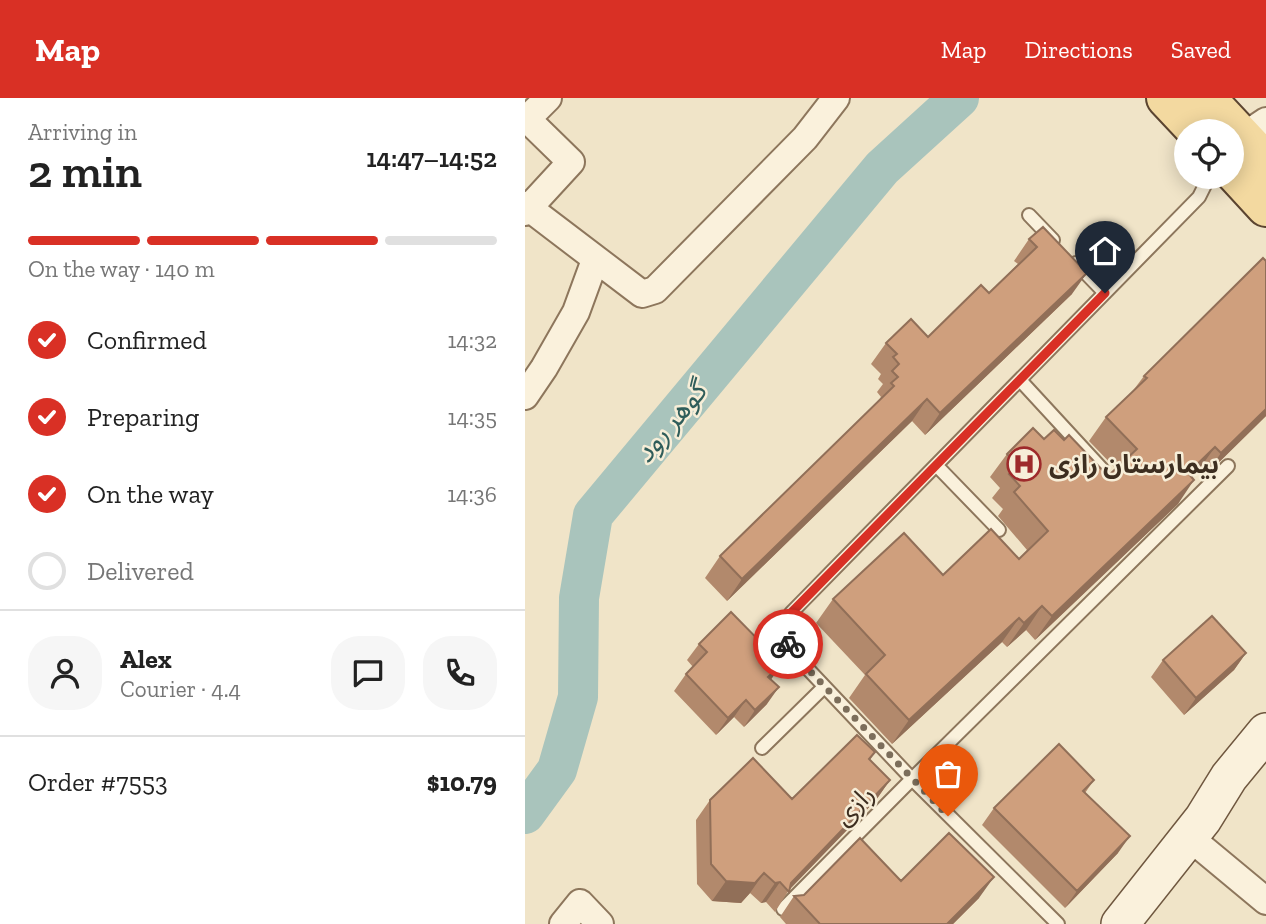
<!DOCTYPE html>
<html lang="en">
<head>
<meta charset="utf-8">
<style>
  body { margin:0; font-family:"Zilla Slab","Noto Sans Arabic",serif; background:#f6f6f6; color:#222; height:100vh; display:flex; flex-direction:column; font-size:26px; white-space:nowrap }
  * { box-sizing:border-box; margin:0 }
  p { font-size:23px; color:#767676 }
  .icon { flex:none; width:38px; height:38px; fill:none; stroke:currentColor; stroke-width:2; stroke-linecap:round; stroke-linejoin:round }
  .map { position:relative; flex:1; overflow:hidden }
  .side { display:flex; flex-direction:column; background:#fff; width:525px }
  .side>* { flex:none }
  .controls { position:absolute; left:649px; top:21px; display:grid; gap:14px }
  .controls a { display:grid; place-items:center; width:70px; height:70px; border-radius:50%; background:#fff; box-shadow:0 4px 18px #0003; font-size:35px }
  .pin { position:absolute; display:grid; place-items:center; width:60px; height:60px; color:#fff; margin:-72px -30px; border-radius:50% 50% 50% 0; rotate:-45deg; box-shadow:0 0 7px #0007 }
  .pin .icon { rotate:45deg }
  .courier { position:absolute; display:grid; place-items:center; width:70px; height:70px; margin:-35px; border:5px solid #d93025; border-radius:50%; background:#fff; color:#222; box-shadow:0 2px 9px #0007 }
  .overview em { font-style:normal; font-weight:600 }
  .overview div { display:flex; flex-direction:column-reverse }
  .overview { display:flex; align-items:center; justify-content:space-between; height:119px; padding:0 28px }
  h1 { font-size:46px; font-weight:600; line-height:52px }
  .bar { display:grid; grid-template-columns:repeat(4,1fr); gap:10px 7px; align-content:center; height:84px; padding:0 28px }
  .bar i { height:9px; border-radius:5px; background:#e0e0e0 }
  .bar .active { background:#d93025 }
  .bar p { grid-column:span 4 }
  .line { display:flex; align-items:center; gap:18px; padding:0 28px; border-top:2px solid #e0e0e0 }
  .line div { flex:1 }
  .round { display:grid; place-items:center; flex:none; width:74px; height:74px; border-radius:28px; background:#f6f6f6 }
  ol { padding:0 28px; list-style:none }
  li { display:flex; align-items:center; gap:21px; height:77px }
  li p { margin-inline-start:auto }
  li .icon { padding:7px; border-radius:50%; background:#d93025; color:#fff; stroke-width:4 }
  li:last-child { color:#767676 }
  li i { width:38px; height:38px; border:4px solid #e0e0e0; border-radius:50% }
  header { display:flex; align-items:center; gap:42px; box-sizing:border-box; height:98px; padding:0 35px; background:#d93025; color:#fff }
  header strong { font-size:33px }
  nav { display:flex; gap:38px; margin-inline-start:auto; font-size:24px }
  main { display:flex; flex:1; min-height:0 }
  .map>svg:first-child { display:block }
</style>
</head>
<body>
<header>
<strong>Map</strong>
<nav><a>Map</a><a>Directions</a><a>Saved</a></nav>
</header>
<main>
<section class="side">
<div class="overview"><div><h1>2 min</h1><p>Arriving in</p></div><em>14:47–14:52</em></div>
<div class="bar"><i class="active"></i><i class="active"></i><i class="active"></i><i></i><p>On the way · 140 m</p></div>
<ol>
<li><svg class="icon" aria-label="check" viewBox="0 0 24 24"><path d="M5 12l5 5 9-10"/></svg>Confirmed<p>14:32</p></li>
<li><svg class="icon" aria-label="check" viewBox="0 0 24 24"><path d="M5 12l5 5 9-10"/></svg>Preparing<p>14:35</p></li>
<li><svg class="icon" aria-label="check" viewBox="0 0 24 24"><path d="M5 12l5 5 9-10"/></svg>On the way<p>14:36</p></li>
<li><i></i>Delivered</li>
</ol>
<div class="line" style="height:126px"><a class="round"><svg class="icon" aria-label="person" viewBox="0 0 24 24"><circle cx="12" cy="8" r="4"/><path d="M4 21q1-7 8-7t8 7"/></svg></a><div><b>Alex</b><p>Courier · 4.4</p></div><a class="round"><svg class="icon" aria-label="chat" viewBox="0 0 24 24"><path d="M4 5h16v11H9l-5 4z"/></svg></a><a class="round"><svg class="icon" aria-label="phone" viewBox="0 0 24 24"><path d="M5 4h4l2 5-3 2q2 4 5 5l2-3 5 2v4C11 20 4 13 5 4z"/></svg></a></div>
<div class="line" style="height:91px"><div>Order #7553</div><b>$10.79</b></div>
</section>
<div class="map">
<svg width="741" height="826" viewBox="0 0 741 826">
  <rect width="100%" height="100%" fill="#f0e4c8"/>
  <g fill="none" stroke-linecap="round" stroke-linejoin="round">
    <path stroke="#a9c4bc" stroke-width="40" d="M0,716L32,672L53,599L54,500L68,417L357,70L434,0"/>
    <defs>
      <path id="service" d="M504,117L528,142
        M551,165L580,195
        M495,282L577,371
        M411,367L474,432
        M237,650L299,589
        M258,811L387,681L264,551L261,533L266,515L674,99L684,79
        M533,826L387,681L703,368"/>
      <path id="minor" d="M717,39L741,23
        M0,107L117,196L130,192L280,40L311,0
        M0,114L46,64L2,21L23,0
        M0,298L19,270L51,214L70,162
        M664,739L741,803
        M38,826L55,805L75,826"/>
      <path id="secondary" d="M595,826L678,721L704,679L741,634"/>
      <path id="primary" d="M641,0L672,33
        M681,0L741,64
        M707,72L741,109"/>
    </defs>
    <use href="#service" stroke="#8d765c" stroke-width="16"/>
    <use href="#minor" stroke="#8d765c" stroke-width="30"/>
    <use href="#secondary" stroke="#6f573f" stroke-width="40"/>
    <use href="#primary" stroke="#5b4430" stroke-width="42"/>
    <use href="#service" stroke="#faf1dc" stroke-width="12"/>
    <use href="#minor" stroke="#faf1dc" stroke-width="26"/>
    <use href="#secondary" stroke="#faf1dc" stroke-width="37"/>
    <use href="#primary" stroke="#f3d9a0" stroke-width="38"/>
  </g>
  <path fill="#b2896c" d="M518,129L547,196L400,337L387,323L202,503L180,480L195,458L352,305L356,299L352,294L358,286L353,281L356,276L346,266L361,245L403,239L464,195L493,166L489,163L504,141Z
    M619,278L741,318L679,379L673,373L667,379L653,406L510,542L501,532L482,549L477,544L367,646L324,600L340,577L291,525L308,501L494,461L502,452L473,418L478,411L467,400L475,390L465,379L482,356L519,341L539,342L583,378L591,371L564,343L581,319L607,294Z
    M174,546L246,581L242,606L219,629L209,619L191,637L149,593L161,576L168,569L162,562Z
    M721,555L709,572L659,617L626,579L638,562Z
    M350,654L345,662L365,682L351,702L264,792L250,814L241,804L236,805L225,795L216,805L187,803L172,786L171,722L185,702L267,701Z
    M569,682L560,695L593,755L540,810L457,727L469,710Z
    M376,783L454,800L428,826H261L255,819L269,798Z"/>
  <path fill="#916f58" d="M562,175L547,196L400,337L415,315Z
    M402,301L387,323L202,503L217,481Z
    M741,311V318L679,379L696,355Z
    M690,349L673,373L646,399L663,375Z
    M669,382L653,406L510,542L527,518Z
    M517,508L501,532L482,549L499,525Z
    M494,520L477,544L367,646L384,622Z
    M721,555L709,572L659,617L671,600Z
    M257,566L245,583L243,579Z
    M254,589L242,606L219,629L230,612Z
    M221,602L209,619L191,637L203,620Z
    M365,682L351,702L263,793L266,785Z
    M605,738L593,755L540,810L552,793Z
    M239,775L225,795L216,805L187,803L201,783Z
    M469,779L454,800L428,826H422Z
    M255,784L241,804L236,805L250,785Z"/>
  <path fill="#cf9f7d" stroke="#916f58" stroke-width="2" d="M518,129L562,175L415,315L402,301L217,481L195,458L369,288L366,285L373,279L367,273L374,266L368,259L372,256L361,245L386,221L403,239L456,187L464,195L512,149L504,141Z
    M738,160L741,163V311L696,355L690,349L663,375L669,382L527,518L517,508L499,525L494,520L384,622L341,576L360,557L308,501L379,435L418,477L466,431L494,461L523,433L489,394L495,388L484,376L493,368L482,356L508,330L519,341L529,332L539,342L544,337L583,378L612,351L581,319L622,280L619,278Z
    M206,514L257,566L243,579L254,589L230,612L221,602L203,620L161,576L182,554L174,546Z
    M687,518L721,555L671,600L638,562Z
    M332,637L350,654L344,661L365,682L266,785L264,794L255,784L250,785L239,775L230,785L201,783L186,766L185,702L228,660L267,701Z
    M534,646L569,682L558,693L605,738L552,793L469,710Z
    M424,735L469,779L422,826H295L269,798L279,797L335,740L376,783Z"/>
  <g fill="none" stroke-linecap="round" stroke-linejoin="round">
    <path stroke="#7c6e5b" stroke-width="7" stroke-dasharray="0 12.6" d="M263,546L264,551L423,718"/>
    <path stroke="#d93025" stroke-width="9" d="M263,546L261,533L266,515L580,195"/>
  </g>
  <defs>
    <symbol id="hospital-ring" viewBox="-11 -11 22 22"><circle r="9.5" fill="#f7eed8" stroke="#9e2a2b" stroke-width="1.5"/><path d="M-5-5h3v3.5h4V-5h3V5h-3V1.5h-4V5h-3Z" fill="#9e2a2b"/></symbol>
  </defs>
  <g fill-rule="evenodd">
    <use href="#hospital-ring" x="480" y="347" width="38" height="38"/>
  </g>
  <g text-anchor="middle" stroke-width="5" stroke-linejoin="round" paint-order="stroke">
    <g font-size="26" font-weight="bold" fill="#3d2e20" stroke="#f7eed8" text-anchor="start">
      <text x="524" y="375">بیمارستان رازی</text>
    </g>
    <g font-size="26" fill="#3d2e20" stroke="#f7eed8">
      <text transform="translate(329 707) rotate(-45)" y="9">رازی</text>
    </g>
    <g font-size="28" font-style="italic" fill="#2f5d5a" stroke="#f7eed8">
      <text transform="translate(145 324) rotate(-50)" y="10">گوهر رود</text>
    </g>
  </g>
</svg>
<div class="controls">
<a><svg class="icon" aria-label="locate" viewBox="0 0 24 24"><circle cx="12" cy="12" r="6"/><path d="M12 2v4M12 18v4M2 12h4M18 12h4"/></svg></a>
</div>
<div class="pin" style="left:423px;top:718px;background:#ea580c"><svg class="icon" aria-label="bag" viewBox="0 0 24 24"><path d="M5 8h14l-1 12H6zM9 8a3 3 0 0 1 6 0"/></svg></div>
<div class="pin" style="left:580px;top:195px;background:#1f2937"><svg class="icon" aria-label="home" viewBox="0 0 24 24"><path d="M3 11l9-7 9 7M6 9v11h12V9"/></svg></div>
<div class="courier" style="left:263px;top:546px"><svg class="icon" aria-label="bike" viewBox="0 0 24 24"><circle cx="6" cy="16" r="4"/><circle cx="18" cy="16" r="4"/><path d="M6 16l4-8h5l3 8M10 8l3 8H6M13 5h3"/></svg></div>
</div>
</main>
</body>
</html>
